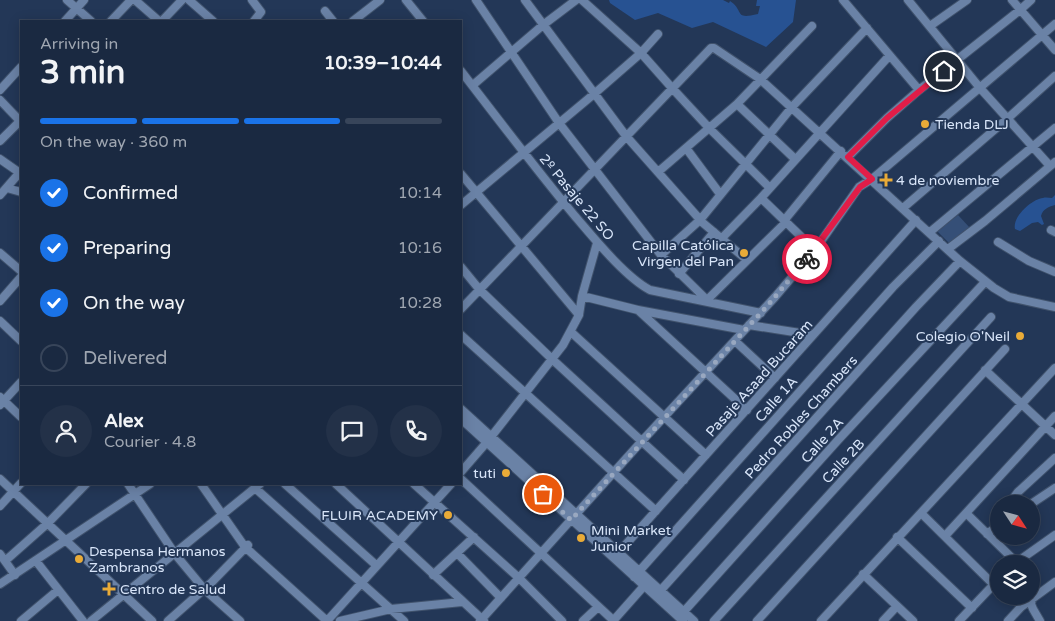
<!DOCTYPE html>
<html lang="en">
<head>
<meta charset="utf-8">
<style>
  body { margin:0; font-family:"Varela Round",sans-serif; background:#233148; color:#f1f3f6; height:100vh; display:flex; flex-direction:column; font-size:19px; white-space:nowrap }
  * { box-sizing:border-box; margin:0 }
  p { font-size:16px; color:#9fa6b1 }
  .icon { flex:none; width:28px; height:28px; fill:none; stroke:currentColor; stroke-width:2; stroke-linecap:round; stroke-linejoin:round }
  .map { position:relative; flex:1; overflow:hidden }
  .sheet { position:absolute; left:20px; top:20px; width:442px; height:465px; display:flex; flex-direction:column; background:#1a2941; border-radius:0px; box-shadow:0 2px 12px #0003,0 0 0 1px #38455a }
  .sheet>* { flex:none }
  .needle { width:32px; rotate:126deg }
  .controls { position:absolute; left:990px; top:495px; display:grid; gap:10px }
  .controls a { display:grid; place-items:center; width:50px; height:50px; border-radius:50%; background:#1a2941; box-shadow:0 2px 12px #0003,0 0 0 1px #38455a; font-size:25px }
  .pin { position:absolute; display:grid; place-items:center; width:42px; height:42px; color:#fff; margin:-21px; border:2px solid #fff; border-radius:50%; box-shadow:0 1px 5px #0007 }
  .courier { position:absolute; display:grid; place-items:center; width:50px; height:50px; margin:-25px; border:4px solid #e11d48; border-radius:50%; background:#fff; color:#222; box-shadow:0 1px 6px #0007 }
  .head em { font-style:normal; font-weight:700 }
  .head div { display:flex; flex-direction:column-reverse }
  .head { display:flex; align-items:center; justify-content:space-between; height:85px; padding:0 20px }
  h1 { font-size:32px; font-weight:700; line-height:38px }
  .bar { display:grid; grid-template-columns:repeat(4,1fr); gap:8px 5px; align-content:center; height:60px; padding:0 20px }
  .bar i { height:6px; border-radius:4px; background:#38455a }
  .bar .active { background:#1a73e8 }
  .bar p { grid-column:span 4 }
  .line { display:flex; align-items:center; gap:12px; padding:0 20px; border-top:1px solid #38455a }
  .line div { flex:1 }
  .round { display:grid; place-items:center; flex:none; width:52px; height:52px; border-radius:26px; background:#233148 }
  ol { padding:0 20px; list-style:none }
  li { display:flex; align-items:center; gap:15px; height:55px }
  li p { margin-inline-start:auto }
  li .icon { padding:5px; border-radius:50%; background:#1a73e8; color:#fff; stroke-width:4 }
  li:last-child { color:#9fa6b1 }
  li i { width:28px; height:28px; border:2px solid #38455a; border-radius:50% }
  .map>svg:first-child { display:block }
</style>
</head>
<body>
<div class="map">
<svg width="1055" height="621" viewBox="0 0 1055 621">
  <rect width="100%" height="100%" fill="#233757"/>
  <path fill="#354f77" d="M958,215L970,228L949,243L937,231Z"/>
  <path fill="#275292" d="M609,0H723L729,3L730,1C745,11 733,20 758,14L760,6H756L757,0H796L793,22L766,47L713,22L692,28L658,13L635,20L610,3Z
    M1055,195V205C1048,207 1043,209 1041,216L1044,224L1042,225L1038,222L1032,223L1020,231L1015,229C1012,217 1032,199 1043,198C1046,197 1049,198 1052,198Z"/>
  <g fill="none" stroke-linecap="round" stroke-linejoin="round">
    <defs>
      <path id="minor" d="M67,0L91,21
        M135,0L159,21
        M189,0L213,21
        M252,0L261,12L254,21
        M406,0L423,21
        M476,0L559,123L661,255L707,300L784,224L787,217L841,151
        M525,0L626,136L703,223L747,260
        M582,0L641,53L672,88L710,129L769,187
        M843,0L919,90
        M908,0L980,88L1050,166
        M1012,0L1055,50
        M325,11L333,21
        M65,21L84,0
        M111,21L131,0
        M162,21L182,0
        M353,21L380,0
        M930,26L967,0
        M461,71C498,119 535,168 574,215C593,237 625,277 650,290L761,313
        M473,85L543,25L576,0
        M0,90L21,67
        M0,100L21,122
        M737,104L795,159
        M0,141L21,120
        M686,148L720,194
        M848,157L887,118L919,90L1020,10L1031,0
        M0,159L20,173
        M658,172L737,104L812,26
        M461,174L579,315
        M7,188L21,192
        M0,195L21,171
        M761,198L815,250
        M461,205L594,94L641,53L658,34
        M903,208L1007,119L1055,76
        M1051,230L1055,232
        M930,232L1055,128
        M721,239L761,198L889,56
        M998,242L1029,261L1055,272
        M948,249L985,221L1055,162
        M0,253L21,271
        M661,255L700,220L792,107L867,28
        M461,267L479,289L553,360L684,480
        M679,274L714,232
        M582,296L638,310L744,330
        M0,301L21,277
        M461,309L711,48H714L760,79L960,261L994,288L1009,297L1055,307
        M638,310L747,410
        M0,321L21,341
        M749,325L813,335
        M571,332L706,455
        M461,335L656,511
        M735,341L775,378
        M985,370L1055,435
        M0,397L21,417
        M0,405L21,382
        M461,409L694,621
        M461,419L683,621
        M461,472L487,442L563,345L579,315L582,296L597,243
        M0,479L152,621
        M461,479L614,621
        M128,484L175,554L204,589L240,621
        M201,484L245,547L327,621
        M285,484L376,565
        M336,484L484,621
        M414,484L519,578L562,621
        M255,488L404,621
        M1009,504L1018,492L1055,458
        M1031,504L1055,488
        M0,506L21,483
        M921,513L994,585
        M966,513L1016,562
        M987,534L999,525
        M945,536L1055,416
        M897,537L972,608
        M619,552L916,220
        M457,553L501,598
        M0,554L15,575
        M5,561L48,523L86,484
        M36,561L83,621
        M1014,564L1055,535
        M1031,571L1034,590L1031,604L1033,609L1040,621
        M863,574L913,621
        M433,575L474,537
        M634,577L893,287L939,241
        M0,584L150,484
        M661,590L916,307L960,261
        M679,617L839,439L985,282
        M21,621L58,590
        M91,621L260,484
        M168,621L211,583L248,545
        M327,621L451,484
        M340,621L391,609L462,602
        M480,621L641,442L775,297L815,250L859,187L872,179L1055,24
        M583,621L598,607
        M613,621L644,586
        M714,621L991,317
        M757,621L1005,349
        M821,621L1055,368
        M883,621L897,606
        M959,621L999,579
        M1008,621L1021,607L1055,582"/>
    </defs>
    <use href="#minor" stroke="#40526c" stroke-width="10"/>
    <use href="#minor" stroke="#6a82a6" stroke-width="8"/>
  </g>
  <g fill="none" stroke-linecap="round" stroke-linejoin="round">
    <path stroke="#99a8c0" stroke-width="5" stroke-dasharray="0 9" d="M543,494L571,520L768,305L807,259"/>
    <path stroke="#e11d48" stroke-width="6" d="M807,259L860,187L872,179L848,157L887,118L944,71"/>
  </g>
  <g fill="#e9ab38" stroke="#233757" stroke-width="2">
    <circle cx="925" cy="124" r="5"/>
    <path d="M883.5 172.5h5v5h5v5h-5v5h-5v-5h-5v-5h5z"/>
    <circle cx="744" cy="253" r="5"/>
    <circle cx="1020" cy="336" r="5"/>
    <circle cx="506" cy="473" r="5"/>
    <circle cx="448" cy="515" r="5"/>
    <circle cx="581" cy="538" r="5"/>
    <circle cx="79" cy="559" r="5"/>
    <path d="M106.5 581.5h5v5h5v5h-5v5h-5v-5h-5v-5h5z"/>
  </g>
  <g text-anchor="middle" stroke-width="4" stroke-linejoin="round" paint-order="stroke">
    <g font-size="14" fill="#d8e5f9" stroke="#233757" text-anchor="start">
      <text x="935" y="129">Tienda DLJ</text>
      <text x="896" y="185">4 de noviembre</text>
      <text x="734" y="250" text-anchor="end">Capilla Católica<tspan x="734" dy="16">Virgen del Pan</tspan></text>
      <text x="1010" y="341" text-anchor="end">Colegio O'Neil</text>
      <text x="496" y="478" text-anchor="end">tuti</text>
      <text x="438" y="520" text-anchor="end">FLUIR ACADEMY</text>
      <text x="591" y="535">Mini Market<tspan x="591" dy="16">Junior</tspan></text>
      <text x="89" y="556">Despensa Hermanos<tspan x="89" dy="16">Zambranos</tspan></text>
      <text x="120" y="594">Centro de Salud</text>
    </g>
    <g font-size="14" fill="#d8e5f9" stroke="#233757">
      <text transform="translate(577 197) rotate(50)" y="5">2º Pasaje 22 SO</text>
      <text transform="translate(759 378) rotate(-48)" y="5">Pasaje Asaad Bucaram</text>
      <text transform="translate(776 399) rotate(-48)" y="5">Calle 1A</text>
      <text transform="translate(801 417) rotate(-48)" y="5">Pedro Robles Chambers</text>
      <text transform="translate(822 440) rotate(-48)" y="5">Calle 2A</text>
      <text transform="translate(843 461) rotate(-47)" y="5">Calle 2B</text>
    </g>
  </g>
</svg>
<div class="controls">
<a><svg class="needle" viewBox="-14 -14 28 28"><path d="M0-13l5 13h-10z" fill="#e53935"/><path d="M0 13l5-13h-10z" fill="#9fa6b1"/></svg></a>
<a><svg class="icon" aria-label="layers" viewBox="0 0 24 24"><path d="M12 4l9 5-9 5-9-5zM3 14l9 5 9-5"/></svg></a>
</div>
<div class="pin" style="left:543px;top:494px;background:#ea580c"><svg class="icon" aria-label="bag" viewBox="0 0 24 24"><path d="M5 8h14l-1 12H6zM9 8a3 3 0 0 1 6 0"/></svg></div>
<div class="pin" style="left:944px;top:71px;background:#1f2937"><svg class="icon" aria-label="home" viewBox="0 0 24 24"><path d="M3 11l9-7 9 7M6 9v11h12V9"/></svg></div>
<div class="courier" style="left:807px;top:259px"><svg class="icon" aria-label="bike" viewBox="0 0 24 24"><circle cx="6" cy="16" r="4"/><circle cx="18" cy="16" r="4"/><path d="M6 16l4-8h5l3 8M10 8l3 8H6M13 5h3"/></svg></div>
<section class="sheet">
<div class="head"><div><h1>3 min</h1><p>Arriving in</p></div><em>10:39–10:44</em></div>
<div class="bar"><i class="active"></i><i class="active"></i><i class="active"></i><i></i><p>On the way · 360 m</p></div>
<ol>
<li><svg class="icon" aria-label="check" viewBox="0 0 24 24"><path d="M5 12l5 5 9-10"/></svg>Confirmed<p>10:14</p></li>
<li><svg class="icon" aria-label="check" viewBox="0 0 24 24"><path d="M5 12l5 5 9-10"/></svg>Preparing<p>10:16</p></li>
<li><svg class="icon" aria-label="check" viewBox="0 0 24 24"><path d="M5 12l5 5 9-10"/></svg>On the way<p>10:28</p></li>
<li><i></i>Delivered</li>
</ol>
<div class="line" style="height:90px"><a class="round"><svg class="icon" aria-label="person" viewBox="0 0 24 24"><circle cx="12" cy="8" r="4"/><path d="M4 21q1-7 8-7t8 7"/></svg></a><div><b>Alex</b><p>Courier · 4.8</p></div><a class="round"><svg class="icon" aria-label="chat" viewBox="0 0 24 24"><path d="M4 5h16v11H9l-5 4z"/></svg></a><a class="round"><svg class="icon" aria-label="phone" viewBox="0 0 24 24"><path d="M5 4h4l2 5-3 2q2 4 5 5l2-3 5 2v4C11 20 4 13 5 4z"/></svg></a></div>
</section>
</div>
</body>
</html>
